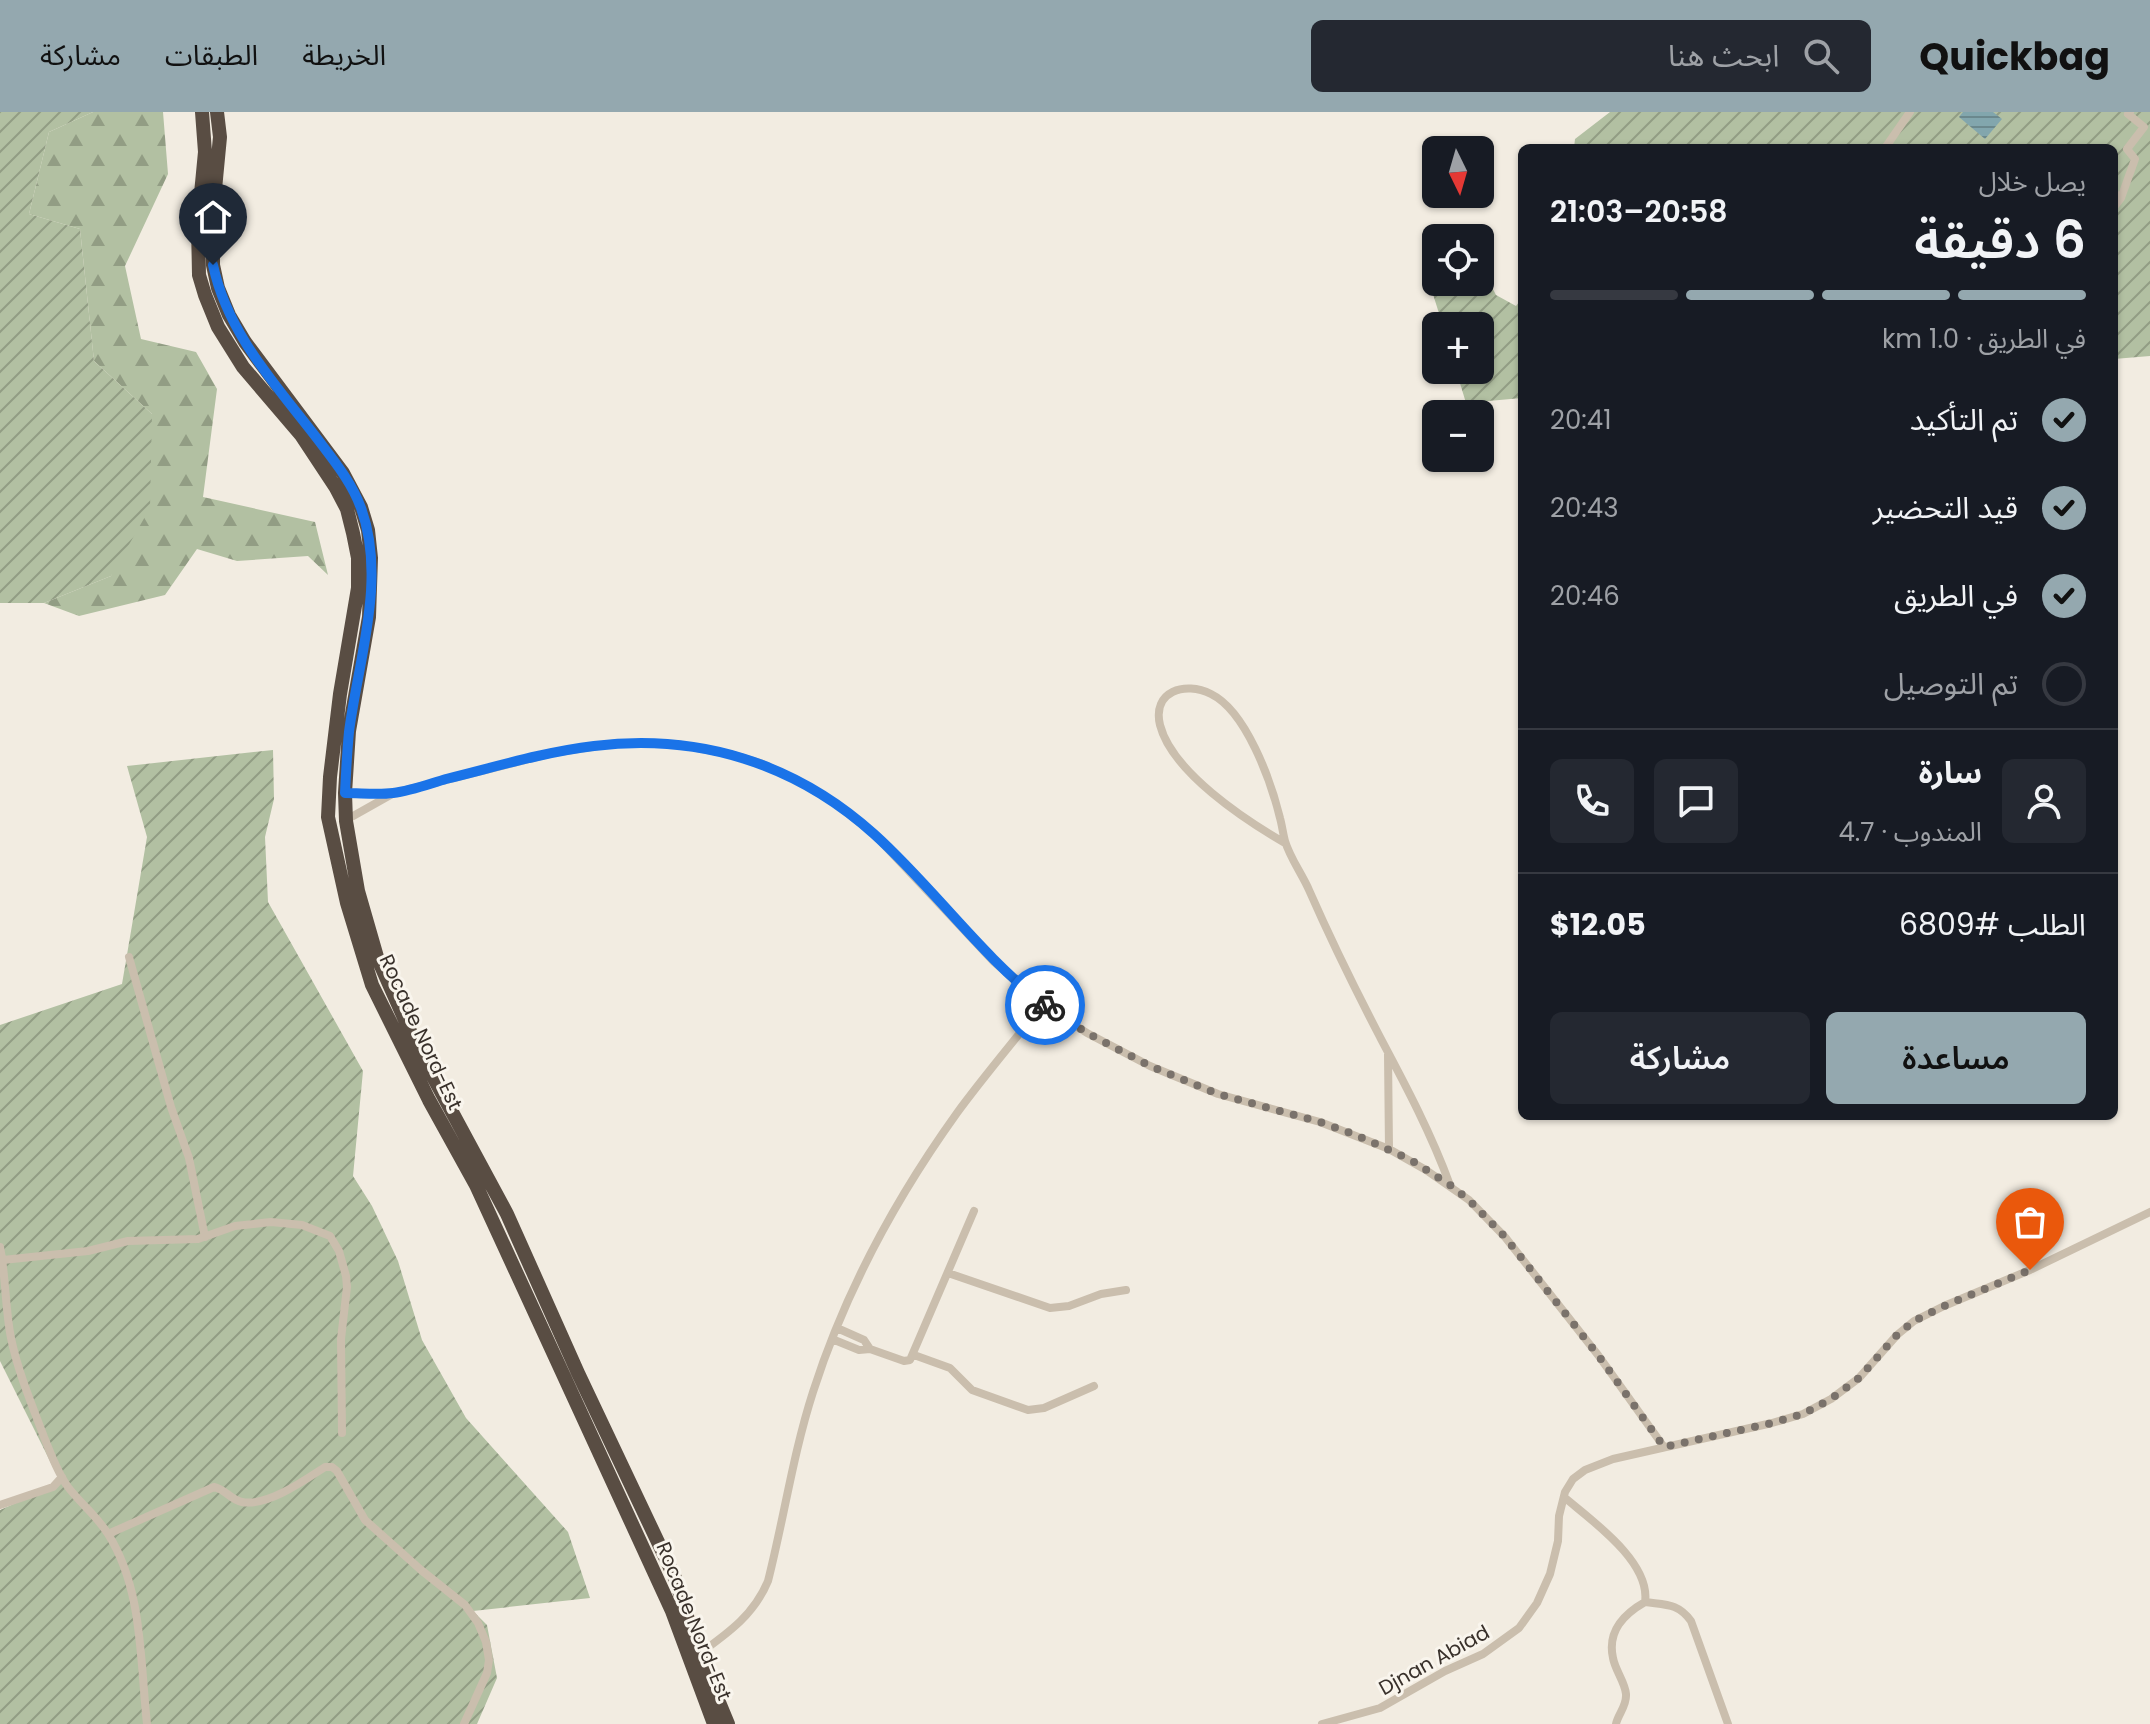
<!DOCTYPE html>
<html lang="ar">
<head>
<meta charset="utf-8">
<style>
  body { margin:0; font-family:Poppins,"Noto Sans Arabic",sans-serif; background:#242831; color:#f1f3f6; direction:rtl; height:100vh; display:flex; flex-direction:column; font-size:30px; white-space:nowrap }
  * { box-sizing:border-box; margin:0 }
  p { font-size:26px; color:#9ea1a6 }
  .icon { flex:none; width:44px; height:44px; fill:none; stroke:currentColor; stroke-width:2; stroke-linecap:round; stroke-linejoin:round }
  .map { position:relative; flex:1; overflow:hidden; direction:ltr }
  .side { position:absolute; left:1518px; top:32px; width:600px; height:976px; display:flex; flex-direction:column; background:#171b24; border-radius:12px; box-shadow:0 2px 6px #0004; direction:rtl }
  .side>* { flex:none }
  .needle { width:52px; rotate:175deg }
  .fabs { position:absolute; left:1422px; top:24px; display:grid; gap:16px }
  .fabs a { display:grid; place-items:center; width:72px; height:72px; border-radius:12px; background:#171b24; box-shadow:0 2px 6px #0004; font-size:40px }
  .pin { position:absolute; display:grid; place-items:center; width:68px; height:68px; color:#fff; margin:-82px -34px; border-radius:50% 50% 50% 0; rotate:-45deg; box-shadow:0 0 8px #0007 }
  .pin .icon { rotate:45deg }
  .courier { position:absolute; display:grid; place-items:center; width:80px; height:80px; margin:-40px; border:6px solid #1a73e8; border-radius:50%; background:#fff; color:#222; box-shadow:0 2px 10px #0007 }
  .headline em { font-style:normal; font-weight:600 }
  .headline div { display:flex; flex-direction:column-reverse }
  .headline { display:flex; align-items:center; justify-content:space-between; height:136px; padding:0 32px }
  h1 { font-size:52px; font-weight:600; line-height:60px }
  .bar { display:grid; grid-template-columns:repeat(4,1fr); gap:12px 8px; align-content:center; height:96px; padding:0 32px }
  .bar i { height:10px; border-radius:6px; background:#363941 }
  .bar .selected { background:#94a8af }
  .bar p { grid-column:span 4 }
  .line { display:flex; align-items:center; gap:20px; padding:0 32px; border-top:2px solid #363941 }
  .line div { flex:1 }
  .round { display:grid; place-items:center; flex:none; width:84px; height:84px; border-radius:12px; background:#242831 }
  ol { padding:0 32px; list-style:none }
  li { display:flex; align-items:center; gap:24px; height:88px }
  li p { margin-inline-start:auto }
  li .icon { padding:8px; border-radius:50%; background:#94a8af; color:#111; stroke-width:4 }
  li:last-child { color:#9ea1a6 }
  li i { width:44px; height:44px; border:4px solid #363941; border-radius:50% }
  .action { display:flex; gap:16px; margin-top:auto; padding:16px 32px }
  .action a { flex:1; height:92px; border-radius:12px; background:#94a8af; color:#111; font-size:32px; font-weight:600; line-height:92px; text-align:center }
  .action a+a { background:#242831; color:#f1f3f6 }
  header { display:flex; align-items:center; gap:48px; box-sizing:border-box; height:112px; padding:0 40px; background:#94a8af; color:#111 }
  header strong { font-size:38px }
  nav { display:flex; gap:44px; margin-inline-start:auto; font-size:28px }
  .search { width:560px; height:72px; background:#242831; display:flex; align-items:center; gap:20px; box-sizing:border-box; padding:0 28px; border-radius:12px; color:#9ea1a6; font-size:30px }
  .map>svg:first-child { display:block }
</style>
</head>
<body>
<header>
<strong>Quickbag</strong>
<div class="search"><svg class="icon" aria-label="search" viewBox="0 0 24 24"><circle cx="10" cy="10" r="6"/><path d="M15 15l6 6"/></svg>ابحث هنا</div>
<nav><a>الخريطة</a><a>الطبقات</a><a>مشاركة</a></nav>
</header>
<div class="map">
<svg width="2150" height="1612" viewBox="0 0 2150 1612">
  <defs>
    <pattern id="forest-firs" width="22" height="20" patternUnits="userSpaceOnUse" patternTransform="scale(2)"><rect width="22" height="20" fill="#b2c0a2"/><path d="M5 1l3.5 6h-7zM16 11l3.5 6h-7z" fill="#929d84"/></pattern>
    <pattern id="garden-furrows" width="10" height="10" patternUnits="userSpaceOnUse" patternTransform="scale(2)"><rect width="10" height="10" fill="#b2c0a2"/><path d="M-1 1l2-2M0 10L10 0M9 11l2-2" fill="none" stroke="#929d84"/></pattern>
    <pattern id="water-rules" width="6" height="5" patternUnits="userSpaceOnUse" patternTransform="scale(2)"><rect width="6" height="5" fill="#82a6ad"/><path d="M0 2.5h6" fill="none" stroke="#6b888d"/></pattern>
  </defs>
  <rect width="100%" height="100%" fill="#f2ece1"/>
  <path fill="url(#forest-firs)" d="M93,0H163L168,62L125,154L141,227L196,240L217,277L203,385L315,410L328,463L308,444L237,449L197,437L165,483L79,504L44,491L111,464L152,302L94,249L80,117L29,102L49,20Z"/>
  <path fill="url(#garden-furrows)" d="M0,0H93L49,20L29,102L80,117L94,249L152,302L150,396L111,464L44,491H0Z
    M1610,0H2150V244L2114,247V36H1574L1575,27Z
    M1483,158L1496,183L1516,194L1522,186V286L1466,291L1456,258H1480V214H1443L1431,176L1448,170H1480V159Z
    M273,638L274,687L265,725L268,790L363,959L353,1064L372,1094L398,1149L422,1228L466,1306L568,1420L590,1486L473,1499L487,1513L497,1566L477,1612H0V1398L61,1371L0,1249V913L122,872L147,725L127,654Z"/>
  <path fill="url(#water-rules)" d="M1963,0H1993L2002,7L1985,27L1959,5Z"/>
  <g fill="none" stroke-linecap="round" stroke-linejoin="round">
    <path stroke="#cabead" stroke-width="8" d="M1885,36L1910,0
      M2114,81L2121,86L2114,95
      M2121,86L2135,47L2127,37L2144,15L2128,2L2130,0
      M2114,101V112
      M345,681H393
      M346,708L394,681L553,641L617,631L676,632L734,643L763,652L797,668L832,689L873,721L994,850L1043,892L1087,921L1150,954L1218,982L1320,1010L1389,1037L1426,1058L1469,1088L1505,1125L1598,1243L1664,1335
      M1285,731C1245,708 1172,660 1160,613C1152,579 1185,569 1211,582C1246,599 1271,669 1280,706C1282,713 1283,722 1285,729C1290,746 1302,762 1309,778C1331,828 1355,877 1380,925C1406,974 1431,1021 1450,1073
      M129,845L171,995L189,1046L205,1125
      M1388,942L1389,1037
      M0,1135C6,1165 5,1196 11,1226C18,1260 32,1293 44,1325C51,1342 57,1360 68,1375C80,1391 97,1404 108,1422C143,1477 140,1549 147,1612
      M3,1148L88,1139L128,1129L198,1127L235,1114L271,1110L302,1113L330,1124L339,1139L346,1164L347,1175L341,1227L342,1321
      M948,1161L1050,1196L1069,1194L1101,1182L1126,1178
      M837,1216L864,1228L870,1237
      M832,1227L859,1238L870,1237L904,1249L910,1248L974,1099
      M914,1243L950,1256L972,1278L1028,1298L1044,1296L1094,1274
      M1564,1385C1591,1408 1651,1450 1645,1490C1624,1502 1607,1519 1613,1546C1615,1558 1625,1570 1626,1582C1627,1594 1618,1602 1616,1612
      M0,1393L53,1375L62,1365
      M108,1422L214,1375C225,1377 231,1388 242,1390C267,1395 305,1368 325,1355H332L337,1359L365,1408L421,1458L465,1493L478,1511L486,1530L489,1548L487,1561L464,1612
      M1645,1490C1666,1493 1678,1491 1691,1509L1728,1612
      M699,1542C728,1521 754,1503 768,1469C784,1406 793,1342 813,1280C845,1180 896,1086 957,1001C984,964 1015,928 1043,892
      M1322,1612L1380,1596L1445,1559L1483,1542L1519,1516L1537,1491L1550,1462L1558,1429L1559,1404L1565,1380L1573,1367L1585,1358L1613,1347L1772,1311L1803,1302L1831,1287L1859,1266L1897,1223L1914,1209L1944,1194L2030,1158L2150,1100"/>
    <path stroke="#594d43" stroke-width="14" d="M202,0L205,40L198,113L199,163L205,183L218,215L243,255L301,323L336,376L347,397L353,421L358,446V476L340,582L330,665L328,705L347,791L372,873L429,988L476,1073L672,1499L714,1612
      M217,0L220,25L213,98V153L218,176L229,203L245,230L343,361L361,395L368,418L371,446L369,505L349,619L345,681L346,709L358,779L377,845L417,935L507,1102L578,1261L675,1466L699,1542L728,1612"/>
  </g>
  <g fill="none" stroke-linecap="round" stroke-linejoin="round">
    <path stroke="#7a726b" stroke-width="8" stroke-dasharray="0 14.4" d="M1045,893L1087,921L1150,954L1218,982L1320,1010L1356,1023L1411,1048L1450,1073L1469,1088L1505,1125L1598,1243L1664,1335L1772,1311L1803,1302L1831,1287L1859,1266L1897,1223L1914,1209L1944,1194L2030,1158"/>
    <path stroke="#1a73e8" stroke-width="10" d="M213,153C228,223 277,274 319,329C335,350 352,371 361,396C387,467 358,549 349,620C347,640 346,660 345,681C361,681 378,683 393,681C411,679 429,672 446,667C495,655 544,640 594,634C698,621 795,651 874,722C934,776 980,843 1045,893"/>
  </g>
  <g text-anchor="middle" stroke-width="6" stroke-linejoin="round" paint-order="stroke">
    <g font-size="20" fill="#39312b" stroke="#f9f5ed">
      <text transform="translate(421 920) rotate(65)" y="7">Rocade Nord-Est</text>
      <text transform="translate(694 1509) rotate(68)" y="7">Rocade Nord-Est</text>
      <text transform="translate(1434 1548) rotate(-29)" y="7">Djnan Abiad</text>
    </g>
  </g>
</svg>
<div class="fabs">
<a><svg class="needle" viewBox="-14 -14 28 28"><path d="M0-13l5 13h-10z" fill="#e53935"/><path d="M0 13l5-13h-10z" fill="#9ea1a6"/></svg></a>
<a><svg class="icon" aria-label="locate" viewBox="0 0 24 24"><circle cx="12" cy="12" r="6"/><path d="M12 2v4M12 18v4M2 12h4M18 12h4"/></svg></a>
<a>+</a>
<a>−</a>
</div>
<div class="pin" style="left:2030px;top:1158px;background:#ea580c"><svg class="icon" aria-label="bag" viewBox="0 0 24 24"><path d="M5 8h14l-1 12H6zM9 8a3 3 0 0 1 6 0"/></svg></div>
<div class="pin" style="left:213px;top:153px;background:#1f2937"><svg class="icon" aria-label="home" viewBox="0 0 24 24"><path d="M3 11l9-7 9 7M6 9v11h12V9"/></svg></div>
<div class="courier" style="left:1045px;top:893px"><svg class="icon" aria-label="bike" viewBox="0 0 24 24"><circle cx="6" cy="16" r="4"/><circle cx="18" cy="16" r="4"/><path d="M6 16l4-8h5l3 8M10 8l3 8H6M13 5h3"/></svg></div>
<section class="side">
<div class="headline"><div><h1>6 دقيقة</h1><p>يصل خلال</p></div><em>20:58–21:03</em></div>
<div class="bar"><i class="selected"></i><i class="selected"></i><i class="selected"></i><i></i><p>في الطريق · 1.0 km</p></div>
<ol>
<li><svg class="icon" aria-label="check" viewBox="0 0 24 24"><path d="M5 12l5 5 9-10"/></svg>تم التأكيد<p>20:41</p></li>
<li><svg class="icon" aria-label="check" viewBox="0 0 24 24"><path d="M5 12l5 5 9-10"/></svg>قيد التحضير<p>20:43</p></li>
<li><svg class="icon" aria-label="check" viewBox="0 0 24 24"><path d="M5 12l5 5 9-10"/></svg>في الطريق<p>20:46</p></li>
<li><i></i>تم التوصيل</li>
</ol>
<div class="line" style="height:144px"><a class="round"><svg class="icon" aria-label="person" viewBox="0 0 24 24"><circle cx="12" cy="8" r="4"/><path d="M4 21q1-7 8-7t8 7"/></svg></a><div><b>سارة</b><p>المندوب · 4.7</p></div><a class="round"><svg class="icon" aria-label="chat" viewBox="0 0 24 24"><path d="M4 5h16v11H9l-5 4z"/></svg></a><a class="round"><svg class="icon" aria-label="phone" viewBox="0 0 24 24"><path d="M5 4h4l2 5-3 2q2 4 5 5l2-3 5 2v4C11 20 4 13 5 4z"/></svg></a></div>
<div class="line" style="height:104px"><div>الطلب #6809</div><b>$12.05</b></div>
<div class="action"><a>مساعدة</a><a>مشاركة</a></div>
</section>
</div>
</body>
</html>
